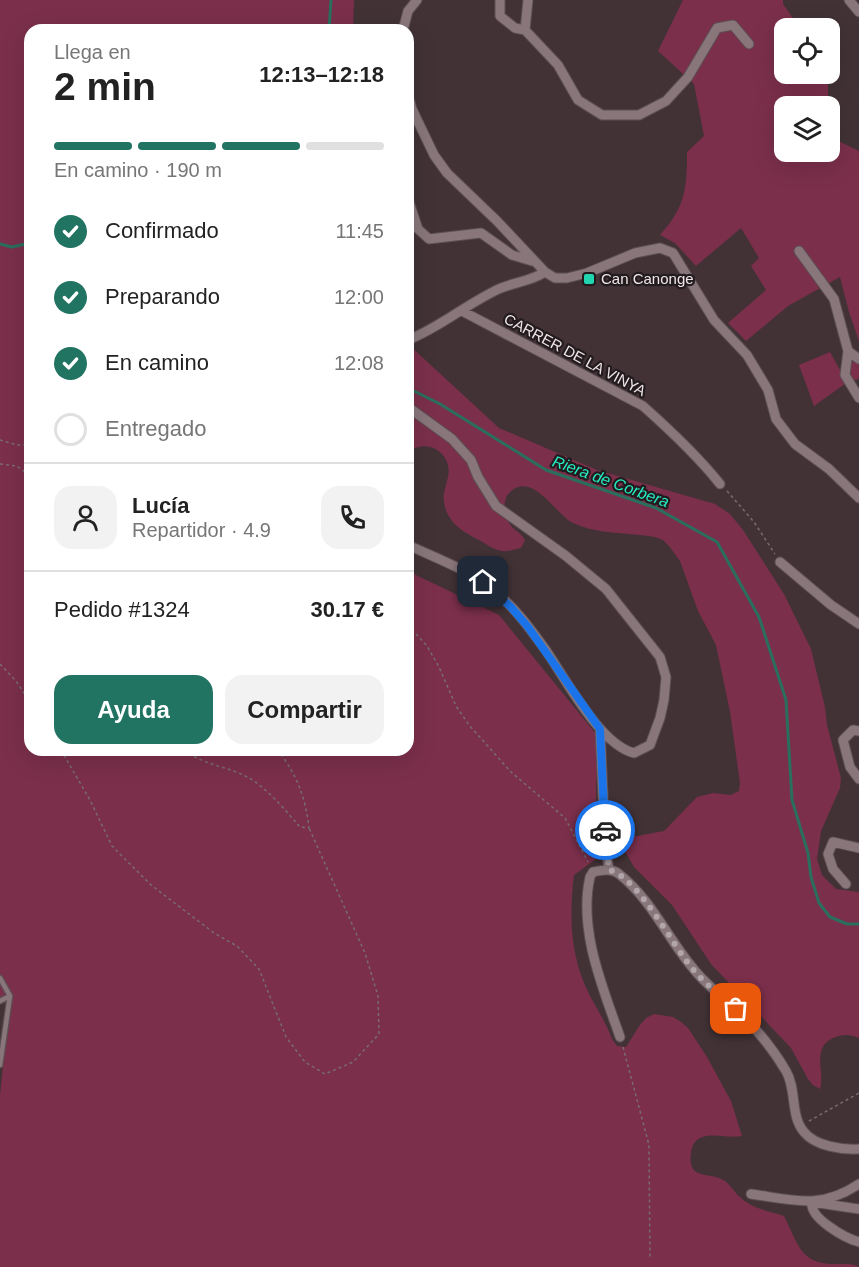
<!DOCTYPE html>
<html lang="es">
<head>
<meta charset="utf-8">
<style>
  body { margin:0; font-family:Helvetica,sans-serif; background:#f2f2f2; color:#222; height:100vh; display:flex; flex-direction:column; font-size:22px; white-space:nowrap }
  * { box-sizing:border-box; margin:0 }
  p { font-size:20px; color:#767676 }
  .icon { flex:none; width:33px; height:33px; fill:none; stroke:currentColor; stroke-width:2; stroke-linecap:round; stroke-linejoin:round }
  .map { position:relative; flex:1; overflow:hidden }
  .panel { position:absolute; left:24px; top:24px; width:390px; height:732px; display:flex; flex-direction:column; background:#fff; border-radius:18px; box-shadow:0 6px 24px #0002 }
  .panel>* { flex:none }
  .tools { position:absolute; left:774px; top:18px; display:grid; gap:12px }
  .tools a { display:grid; place-items:center; width:66px; height:66px; border-radius:12px; background:#fff; box-shadow:0 6px 24px #0002; font-size:30px }
  .pin { position:absolute; display:grid; place-items:center; width:51px; height:51px; color:#fff; margin:-26px; border-radius:12px; box-shadow:0 3px 9px #0006 }
  .courier { position:absolute; display:grid; place-items:center; width:60px; height:60px; margin:-30px; border:4px solid #1a73e8; border-radius:50%; background:#fff; color:#222; box-shadow:0 2px 8px #0007 }
  .summary em { font-style:normal; font-weight:700 }
  .summary div { display:flex; flex-direction:column-reverse }
  .summary { display:flex; align-items:center; justify-content:space-between; height:102px; padding:0 30px }
  h1 { font-size:39px; font-weight:700; line-height:45px }
  .bar { display:grid; grid-template-columns:repeat(4,1fr); gap:9px 6px; align-content:center; height:72px; padding:0 30px }
  .bar i { height:8px; border-radius:4px; background:#e0e0e0 }
  .bar .current { background:#217362 }
  .bar p { grid-column:span 4 }
  .line { display:flex; align-items:center; gap:15px; padding:0 30px; border-top:2px solid #e0e0e0 }
  .line div { flex:1 }
  .round { display:grid; place-items:center; flex:none; width:63px; height:63px; border-radius:18px; background:#f2f2f2 }
  ol { padding:0 30px; list-style:none }
  li { display:flex; align-items:center; gap:18px; height:66px }
  li p { margin-inline-start:auto }
  li .icon { padding:6px; border-radius:50%; background:#217362; color:#fff; stroke-width:4 }
  li:last-child { color:#767676 }
  li i { width:33px; height:33px; border:3px solid #e0e0e0; border-radius:50% }
  .cta { display:flex; gap:12px; margin-top:auto; padding:12px 30px }
  .cta a { flex:1; height:69px; border-radius:18px; background:#217362; color:#fff; font-size:24px; font-weight:700; line-height:69px; text-align:center }
  .cta a+a { background:#f2f2f2; color:#222 }
  .map>svg:first-child { display:block }
</style>
</head>
<body>
<div class="map">
<svg width="859" height="1267" viewBox="0 0 859 1267">
  <rect width="100%" height="100%" fill="#423236"/>
  <path fill="#7b2f4b" d="M0,0H354L353,30H30V750H408V568L416,575L499,615L596,734C602,753 596,770 596,789C596,813 597,836 596,859L574,875C569,916 570,956 589,994C597,1009 606,1023 612,1039L617,1046L626,1047L640,1025L646,1018L654,1014L673,1017L681,1022L688,1028L707,1057L731,1101L742,1136C729,1139 713,1132 700,1138C694,1141 692,1146 691,1153C687,1182 710,1171 725,1181C731,1186 735,1193 741,1198C753,1209 769,1211 784,1216C798,1243 800,1265 836,1264C844,1264 853,1263 859,1267H0V1095L10,997L0,1000Z
    M683,0H783V4L800,28H784V74H828V106H784V152H830V137L859,151V341L849,312L840,277L788,306L746,341L728,323L766,290L751,266L759,258L741,228L696,266L675,243L660,235C685,207 687,190 687,152L704,136L694,84L658,51Z
    M408,344L499,428L597,470L715,504L730,514L743,530L784,594L811,649L825,707L827,725L841,778L840,788L821,831L817,859L822,875L836,889L859,892V1038C849,1034 841,1034 831,1039C812,1050 825,1072 820,1089L813,1085L808,1079L791,1048L711,964L672,905L634,867L625,851L626,843L632,837L664,831L697,797L713,793L731,795L739,791L740,783L730,712L716,645L698,611L680,561L669,546L663,540L655,537C628,532 598,535 573,523C556,515 532,469 509,493C501,502 505,519 512,527C517,532 521,533 525,540L521,548C514,549 509,552 502,551C495,550 487,545 481,541C463,532 447,523 444,502C442,489 451,479 448,465C443,447 422,440 408,453Z
    M830,352L840,370L859,358V379L849,381L814,406L799,365Z"/>
  <g fill="none" stroke-linecap="round" stroke-linejoin="round">
    <path stroke="#2a6f5e" stroke-width="3" d="M329,30L331,0
      M0,244L12,247L30,243
      M408,388L440,404L546,470L656,508L717,542L759,617L786,700L792,800L808,853L811,877L819,903L830,917L847,924H859"/>
    <defs>
      <path id="service" d="M0,978L10,996
        M0,1001L10,996L0,1065"/>
      <path id="minor" d="M500,0V16L515,28L525,30L558,65L578,100L602,115H639L666,101L688,77L717,28L733,25L749,44
        M849,0L859,12
        M403,30L408,11L417,0
        M525,30L528,0
        M408,95L412,109L434,155L447,173L497,221L545,272L555,278H567L587,273L635,253L660,248L673,253L714,320L747,355L768,390L776,419L795,444L829,469L859,498
        M408,199L418,229L429,239L481,233L512,255L532,261
        M799,251L834,299L848,351L859,359
        M462,311L643,406C670,430 697,455 720,484
        M408,340C441,327 469,302 501,288C516,282 531,281 545,272
        M848,351L845,375L859,398
        M408,407L452,439L471,460L478,477L496,506L566,556L606,589L660,657L666,677L664,700L660,718L650,745L634,753C600,745 565,678 545,649C531,630 516,609 497,593C472,571 438,559 408,545
        M780,562L831,605L859,624
        M600,729L605,841L609,870
        M859,731L853,730L843,740L850,767L859,779
        M846,884L833,869L828,854L833,842L859,848
        M620,1037C603,988 578,930 590,877L593,872C602,870 612,868 619,874C651,899 667,937 692,967C704,983 720,995 735,1008C754,1026 773,1049 786,1071C797,1090 790,1116 804,1132C815,1146 842,1150 859,1149
        M751,1194C794,1200 820,1210 859,1184
        M859,1209L812,1202C809,1218 845,1238 859,1242"/>
    </defs>
    <use href="#service" stroke="#5c4f53" stroke-width="7"/>
    <use href="#minor" stroke="#5c4f53" stroke-width="11"/>
    <path stroke="#796b6f" stroke-width="1.5" stroke-dasharray="3 3" stroke-linecap="butt" d="M0,440L17,445H30
      M0,464L17,466L30,476
      M727,491L754,522L775,554
      M408,625L427,646L439,667L456,706L469,725L511,772L565,818L588,862
      M0,664L16,681L30,702
      M61,750L90,800L112,846L151,885L214,933L237,946L259,969L286,1037L305,1062L325,1074L353,1062L379,1034L378,996L365,953L309,828
      M184,750C205,766 228,766 249,778C268,789 285,810 300,827L309,828C305,795 297,776 278,750
      M623,1047L649,1145L650,1259
      M809,1121L859,1093"/>
    <use href="#service" stroke="#88767b" stroke-width="4.5"/>
    <use href="#minor" stroke="#88767b" stroke-width="9"/>
  </g>
  <g fill="none" stroke-linecap="round" stroke-linejoin="round">
    <path stroke="#b2a6aa" stroke-width="6" stroke-dasharray="0 10.8" d="M605,830L609,870C638,877 673,946 692,968C705,984 721,996 736,1009"/>
    <path stroke="#1a73e8" stroke-width="8" d="M483,582L511,607L528,627L600,729L605,830"/>
  </g>
  <rect fill="#20d5b0" stroke="#231c1e" stroke-width="2" x="583" y="273" width="12" height="12" rx="3"/>
  <g text-anchor="middle" stroke-width="4.5" stroke-linejoin="round" paint-order="stroke">
    <g font-size="15" fill="#efe5e8" stroke="#231c1e" text-anchor="start">
      <text x="601" y="284">Can Canonge</text>
    </g>
    <g font-size="15" fill="#efe5e8" stroke="#231c1e">
      <text transform="translate(575 355) rotate(28)" y="5">CARRER DE LA VINYA</text>
    </g>
    <g font-size="16" font-style="italic" fill="#25ecc3" stroke="#231c1e">
      <text transform="translate(611 481) rotate(20)" y="6">Riera de Corbera</text>
    </g>
  </g>
</svg>
<div class="tools">
<a><svg class="icon" aria-label="locate" viewBox="0 0 24 24"><circle cx="12" cy="12" r="6"/><path d="M12 2v4M12 18v4M2 12h4M18 12h4"/></svg></a>
<a><svg class="icon" aria-label="layers" viewBox="0 0 24 24"><path d="M12 4l9 5-9 5-9-5zM3 14l9 5 9-5"/></svg></a>
</div>
<div class="pin" style="left:736px;top:1009px;background:#ea580c"><svg class="icon" aria-label="bag" viewBox="0 0 24 24"><path d="M5 8h14l-1 12H6zM9 8a3 3 0 0 1 6 0"/></svg></div>
<div class="pin" style="left:483px;top:582px;background:#1f2937"><svg class="icon" aria-label="home" viewBox="0 0 24 24"><path d="M3 11l9-7 9 7M6 9v11h12V9"/></svg></div>
<div class="courier" style="left:605px;top:830px"><svg class="icon" aria-label="car" viewBox="0 0 24 24"><path d="M5 17H2v-5l4-1 3-4h7l3 4 3 1v5h-3M9 17h6M6 11h13"/><circle cx="7" cy="17" r="2"/><circle cx="17" cy="17" r="2"/></svg></div>
<section class="panel">
<div class="summary"><div><h1>2 min</h1><p>Llega en</p></div><em>12:13–12:18</em></div>
<div class="bar"><i class="current"></i><i class="current"></i><i class="current"></i><i></i><p>En camino · 190 m</p></div>
<ol>
<li><svg class="icon" aria-label="check" viewBox="0 0 24 24"><path d="M5 12l5 5 9-10"/></svg>Confirmado<p>11:45</p></li>
<li><svg class="icon" aria-label="check" viewBox="0 0 24 24"><path d="M5 12l5 5 9-10"/></svg>Preparando<p>12:00</p></li>
<li><svg class="icon" aria-label="check" viewBox="0 0 24 24"><path d="M5 12l5 5 9-10"/></svg>En camino<p>12:08</p></li>
<li><i></i>Entregado</li>
</ol>
<div class="line" style="height:108px"><a class="round"><svg class="icon" aria-label="person" viewBox="0 0 24 24"><circle cx="12" cy="8" r="4"/><path d="M4 21q1-7 8-7t8 7"/></svg></a><div><b>Lucía</b><p>Repartidor · 4.9</p></div><a class="round"><svg class="icon" aria-label="phone" viewBox="0 0 24 24"><path d="M5 4h4l2 5-3 2q2 4 5 5l2-3 5 2v4C11 20 4 13 5 4z"/></svg></a></div>
<div class="line" style="height:78px"><div>Pedido #1324</div><b>30.17 €</b></div>
<div class="cta"><a>Ayuda</a><a>Compartir</a></div>
</section>
</div>
</body>
</html>
